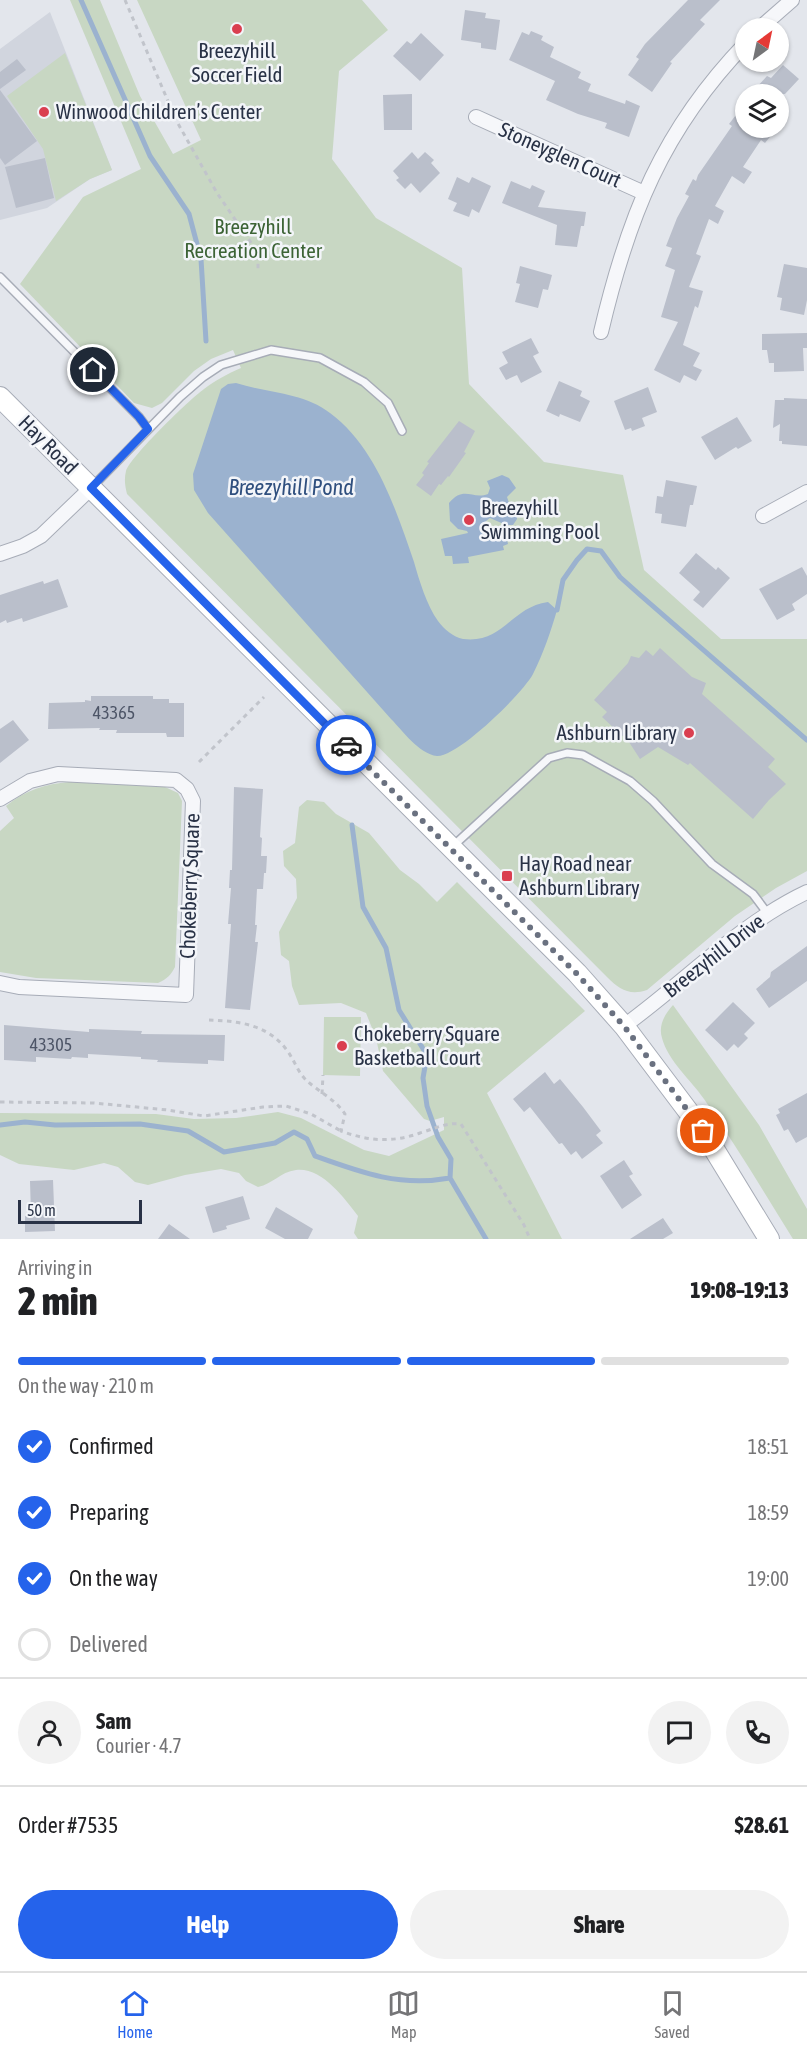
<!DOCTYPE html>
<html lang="en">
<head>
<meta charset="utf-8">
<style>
  body { margin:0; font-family:"Asap Condensed",sans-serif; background:#f2f2f2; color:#202124; height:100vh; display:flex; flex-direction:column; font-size:22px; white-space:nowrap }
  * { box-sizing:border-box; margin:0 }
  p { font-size:20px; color:#757577 }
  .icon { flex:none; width:33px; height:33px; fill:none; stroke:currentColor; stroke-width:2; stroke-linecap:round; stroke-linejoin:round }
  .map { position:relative; height:1239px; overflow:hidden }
  .drawer { display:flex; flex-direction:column; background:#fff; flex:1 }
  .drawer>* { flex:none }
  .needle { width:39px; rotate:33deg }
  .fabs { position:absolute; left:735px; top:18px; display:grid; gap:12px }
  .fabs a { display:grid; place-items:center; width:54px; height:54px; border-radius:50%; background:#fff; box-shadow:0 2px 4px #0004; font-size:30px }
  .scale { position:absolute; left:18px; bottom:15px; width:124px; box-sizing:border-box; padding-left:6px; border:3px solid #293246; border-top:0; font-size:16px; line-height:21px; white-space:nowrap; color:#293246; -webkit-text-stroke:4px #f3f5f9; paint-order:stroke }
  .pin { position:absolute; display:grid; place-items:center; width:51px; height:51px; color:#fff; margin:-26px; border:3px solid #fff; border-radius:50%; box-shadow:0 2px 6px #0007 }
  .courier { position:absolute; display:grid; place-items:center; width:60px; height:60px; margin:-30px; border:4px solid #2563eb; border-radius:50%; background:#fff; color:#222; box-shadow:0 2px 8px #0007 }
  .head em { font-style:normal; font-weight:800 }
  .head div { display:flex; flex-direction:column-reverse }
  .head { display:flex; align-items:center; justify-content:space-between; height:102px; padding:0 18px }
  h1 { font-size:39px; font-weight:800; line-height:45px }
  .bar { display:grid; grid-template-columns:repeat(4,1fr); gap:9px 6px; align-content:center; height:72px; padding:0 18px }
  .bar i { height:8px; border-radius:4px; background:#e0e0e0 }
  .bar .current { background:#2563eb }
  .bar p { grid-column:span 4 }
  .line { display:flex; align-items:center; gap:15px; padding:0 18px; border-top:2px solid #e0e0e0 }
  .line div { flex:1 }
  .round { display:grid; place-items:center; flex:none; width:63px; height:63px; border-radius:32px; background:#f2f2f2 }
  ol { padding:0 18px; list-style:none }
  li { display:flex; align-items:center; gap:18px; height:66px }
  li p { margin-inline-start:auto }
  li .icon { padding:6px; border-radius:50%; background:#2563eb; color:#fff; stroke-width:4 }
  li:last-child { color:#757577 }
  li i { width:33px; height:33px; border:3px solid #e0e0e0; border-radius:50% }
  .primary-button { display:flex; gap:12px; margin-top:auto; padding:12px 18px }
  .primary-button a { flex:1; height:69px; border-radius:36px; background:#2563eb; color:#fff; font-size:24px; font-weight:800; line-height:69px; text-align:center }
  .primary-button a+a { background:#f2f2f2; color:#202124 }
  .tabs { display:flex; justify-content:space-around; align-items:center; height:84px; border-top:2px solid #e0e0e0; background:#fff; font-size:16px; color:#757577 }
  .tabs a { display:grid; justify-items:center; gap:3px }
  .tabs .current { color:#2563eb }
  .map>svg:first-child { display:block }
</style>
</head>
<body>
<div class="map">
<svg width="807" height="1239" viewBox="0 0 807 1239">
  <rect width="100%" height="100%" fill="#e3e6ec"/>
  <path fill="#d1d5de" d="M50,12L112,170L90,179L47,208L0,220V49Z"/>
  <path fill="#c8d7c3" d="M70,0H100L140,96L173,154L201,140L137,0H362L388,30L339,71L332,159L376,218L462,268L469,384L544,462L623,475L644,570L721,639H807V871L776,888L735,916L647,990C629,996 619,989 607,977L127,494C125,486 124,479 126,471C131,456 189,400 204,389C216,380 227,374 241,368L233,350L211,359L194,371L162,403L152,408L134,403L20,284L83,197L141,169Z
    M65,53L112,170L90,179L56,201L43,149L7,96Z
    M69,782L165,787L178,793L182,801L175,967C171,975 167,979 158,983L36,978L0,972V831L14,818L6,806C25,790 46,784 69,782Z
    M307,800L324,802L336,814L369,833L400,870L419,884L437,902L457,882L585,1011L487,1093L562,1239H358L354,1233L358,1216C344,1198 322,1167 296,1170C280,1172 273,1184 258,1187L246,1181L239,1173L221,1169L185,1175L148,1185L135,1182L118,1167L104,1163L74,1170L19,1164L0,1155V1113L156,1114L194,1119L236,1118L278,1112L301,1118L364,1150L389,1156L444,1130V1117L430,1121L424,1119L383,1071L376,1038L366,1013L341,1003L299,1005L292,986L289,961L281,955L279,932L297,898L296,879L284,866L283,851L295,843L299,807Z
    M673,1005L759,1125L807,1209V1239H793C764,1192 735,1144 704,1099C691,1080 668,1061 662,1038C658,1025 665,1014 673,1005Z
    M324,1017H361L360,1076L323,1075Z"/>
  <path fill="#9bb2cf" d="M236,383C267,393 303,392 330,413C376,447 396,510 414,562C419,580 427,606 438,621C444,629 453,637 463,639C503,644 511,607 548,602L557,610C551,631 543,654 533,674C523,693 458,757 437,756C419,754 403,731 391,719L208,513L194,490L193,474L221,389L228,384Z
    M502,475L509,478L516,488L507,497L509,503L517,511V519L513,525H506L490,518C485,522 481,524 484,531L504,527L508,544L503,546L504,550L468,557L469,563L453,564L452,556H445L441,539L468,533L467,531L458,529L450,521L449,503C464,485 472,500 488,494L490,488L487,481Z"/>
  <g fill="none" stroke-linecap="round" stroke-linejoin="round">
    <path stroke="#9bb2cf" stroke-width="5" d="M81,0L150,156L189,214L201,259L206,341
      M557,610L563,580L577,560L587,549L601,551L620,577L639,594L807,740
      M352,825L363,907L386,948L399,1010L427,1055L423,1078L427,1106L438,1137L451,1159L450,1178L486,1239
      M0,1125L25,1122L55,1125L140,1124L188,1131L224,1152L275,1143L294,1132L307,1139L315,1156C362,1173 400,1187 450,1178"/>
  </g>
  <path fill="#babfcb" d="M688,0H720L700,20L705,24L670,62L672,63L652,92L628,75L639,59L636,57L645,44Z
    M465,10L486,13L485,18L500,20L496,50L481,48V43L461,40Z
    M531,31L543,36L541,40L554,47L550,57L581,72L578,78L591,84L588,91L625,104L626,100L640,106L629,137L605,128L607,123L578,114L546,100L555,81L509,60L522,32L529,35Z
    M421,33L444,55L420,81L393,56L407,41L411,44Z
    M17,59L26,70L0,89V72Z
    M783,65L799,79L785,94H766L757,87L767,76L771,78Z
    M0,90L37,141L5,165L0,158Z
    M412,94V130H384L383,95Z
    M746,102V128H777L765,143L761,140L743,167L752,172L744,184L732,176L715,206L724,211L718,224L709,219L696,254L701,256L689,287L703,291L698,308L695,306L683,345L700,353L693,366L702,370L696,381L684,375L680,383L654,370L678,322L661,317L675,270L665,266L672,248L666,246L677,218L689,196L685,194L693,179L696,181L698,175L732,126L729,124Z
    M412,152L418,159L425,152L434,160L431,163L440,173L420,193L411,183L405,189L396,180L399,178L393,171Z
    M45,158L54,198L16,208L5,167Z
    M457,177L469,183L472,177L491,186L479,213L472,209L469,217L453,211L457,203L448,199Z
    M511,181L530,189L532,185L545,191L538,207L586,212L584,226H581L577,247L555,245L557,225L502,203Z
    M784,264L807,268V300L804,315L780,310L782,298L777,297Z
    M520,266L552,275L548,290L543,289L538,308L515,302L520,284L516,283Z
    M807,333V348H803L804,371L774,372V363H769L767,350H762V334Z
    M531,338L539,353L533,356L542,372L521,383L517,375L506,380L499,368L508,363L502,352Z
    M559,381L582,391L580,396L590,401L580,422L560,414L559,417L546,411Z
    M648,387L657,412L642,418L645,426L632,431L631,428L625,430L614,401Z
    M784,398L807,399V446L782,444V441H779L780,424L773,428L775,400H784Z
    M737,417L752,441L738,449L736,447L715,460L701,437Z
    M459,421L475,431L464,452L466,453L449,477L448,476L441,485L439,484L431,496L416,485L424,475L422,473L429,463L427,462Z
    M666,480L697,486L693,505H690L686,527L661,523L662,514L655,513L657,496L663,497Z
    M696,553L716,570L718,567L730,578L703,608L693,600L700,592L698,590L679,573Z
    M802,567L807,576V594L792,604L795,610L777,620L759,589Z
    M58,579L68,607L23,622L22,618L7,623L6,620L0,623V595L43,581L44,584Z
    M660,648L692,677L706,683L702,694L775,759L768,767L786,784L769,800L753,819L690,763L688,765L658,747L640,759L629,742L602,717L607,712L594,700L628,663L631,656L639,658L646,650L653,656Z
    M91,696H153V699H169V703H184V737H167L166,733H116L117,730H99L100,728L48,729L49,703L85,702V700L91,701Z
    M13,720L29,740L0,763V729Z
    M234,787L263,789L260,837L262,838L261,856H267L266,873H264L263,889H257L255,925H257L255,942H258L250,1010L225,1008L231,924H228L231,888H229L230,870H232Z
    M807,946V981L769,1008L756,989L770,977L771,972Z
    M733,1002L755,1023L744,1034L748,1038L738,1048L734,1044L727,1051L705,1030Z
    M4,1025L89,1032V1029L142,1031L141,1034L225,1035L224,1061L208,1060V1064L157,1062L158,1060L141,1059V1057L88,1054V1058L72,1057L71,1059L36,1057V1062L4,1060Z
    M545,1072L554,1084L560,1079L583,1107L601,1131L596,1135L603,1143L582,1159L576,1151L571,1155L562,1143L559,1144L530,1107L524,1112L513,1099Z
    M807,1093V1137L796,1143L788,1129L784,1131L776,1115L780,1113L778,1109Z
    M624,1160L633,1174L629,1176L642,1195L622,1209L600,1176Z
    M53,1180L55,1231L25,1232V1216L31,1215L30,1181Z
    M243,1196L250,1219L226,1226L227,1229L213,1233L205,1207Z
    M276,1207L313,1229L308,1239H285L265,1228Z
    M663,1218L673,1233L663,1239H630Z
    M169,1224L190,1239H158Z"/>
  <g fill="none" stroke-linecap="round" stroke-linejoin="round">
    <defs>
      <path id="lane" d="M0,277L139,417L148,429
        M93,486L180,397L203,377L221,365L271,350L320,358L364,382L388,403L402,431
        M452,847L549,758L567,753L583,755L630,781L653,801L712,864L753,894L768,914"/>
      <path id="street" d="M760,28L792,0
        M476,117L644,193
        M601,332C628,217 662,130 746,43
        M763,516L807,492
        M0,554L23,546L41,536L91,488
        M0,799L30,781L58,774L176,780L187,789L193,801L186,995L19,987L0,983
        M624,1026C685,982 739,924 807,892"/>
      <path id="secondary" d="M0,397L577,973L624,1026L703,1131L769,1239"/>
    </defs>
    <use href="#lane" stroke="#a7acb7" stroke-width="10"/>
    <use href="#street" stroke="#a7acb7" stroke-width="16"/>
    <use href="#secondary" stroke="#a7acb7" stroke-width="22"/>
    <path stroke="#c1c4cb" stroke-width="3" stroke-dasharray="4.5 4.5" stroke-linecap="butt" d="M125,0L176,120L217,193L254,247L258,260V272
      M199,762L264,697
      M209,1020C237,1021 267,1024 286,1049C294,1059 297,1071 306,1080C318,1091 337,1101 345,1114L341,1131C368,1141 392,1143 420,1133C434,1129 446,1122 461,1124L524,1225L530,1239
      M322,1094L323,1075
      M0,1102L94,1103L168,1110L204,1116L263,1107L286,1106L311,1114L341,1131"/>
    <use href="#lane" stroke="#f6f7fa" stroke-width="7"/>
    <use href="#street" stroke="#f6f7fa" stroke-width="14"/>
    <use href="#secondary" stroke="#fff" stroke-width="20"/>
  </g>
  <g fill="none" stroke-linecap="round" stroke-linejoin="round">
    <path stroke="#6a7180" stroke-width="6" stroke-dasharray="0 10.8" d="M346,745L576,973L624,1026L703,1131"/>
    <path stroke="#2563eb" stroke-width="8" d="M93,370L139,417L148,429L91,488L346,745"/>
  </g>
  <g fill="#da3f50" stroke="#f3f5f9" stroke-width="2">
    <circle cx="237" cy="29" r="6"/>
    <circle cx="44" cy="112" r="6"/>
    <circle cx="469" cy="520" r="6"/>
    <circle cx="689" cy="733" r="6"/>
    <rect x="501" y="870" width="12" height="12" rx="3"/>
    <circle cx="342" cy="1046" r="6"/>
  </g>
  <g text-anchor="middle" stroke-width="5" stroke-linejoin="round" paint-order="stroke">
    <g font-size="18" fill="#4d5567">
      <text x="114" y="719">43365</text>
      <text x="51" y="1051">43305</text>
    </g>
    <g font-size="21" fill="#293246" stroke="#f3f5f9" text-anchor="start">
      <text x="237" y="58" text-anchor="middle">Breezyhill<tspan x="237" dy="24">Soccer Field</tspan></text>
      <text x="56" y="119">Winwood Children’s Center</text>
      <text x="481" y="515">Breezyhill<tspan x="481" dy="24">Swimming Pool</tspan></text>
      <text x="677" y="740" text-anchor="end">Ashburn Library</text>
      <text x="519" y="871">Hay Road near<tspan x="519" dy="24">Ashburn Library</tspan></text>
      <text x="354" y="1041">Chokeberry Square<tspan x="354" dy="24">Basketball Court</tspan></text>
    </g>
    <g font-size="21" fill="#293246" stroke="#f3f5f9">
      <text transform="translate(560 155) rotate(24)" y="7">Stoneyglen Court</text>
      <text transform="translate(48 445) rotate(45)" y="7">Hay Road</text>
      <text transform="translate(190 886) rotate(-88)" y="7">Chokeberry Square</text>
      <text transform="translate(714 956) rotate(-38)" y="7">Breezyhill Drive</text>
    </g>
    <g font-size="21" fill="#3c6335" stroke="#f3f5f9">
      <text x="253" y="234">Breezyhill<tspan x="253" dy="24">Recreation Center</tspan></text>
    </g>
    <g font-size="22" font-style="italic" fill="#2f4f7e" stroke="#f3f5f9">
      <text x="291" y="495">Breezyhill Pond</text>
    </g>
  </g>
</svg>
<div class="fabs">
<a><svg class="needle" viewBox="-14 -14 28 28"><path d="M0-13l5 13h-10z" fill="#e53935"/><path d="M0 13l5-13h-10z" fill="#757577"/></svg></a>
<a><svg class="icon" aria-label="layers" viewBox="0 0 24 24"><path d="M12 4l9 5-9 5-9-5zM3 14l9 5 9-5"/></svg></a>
</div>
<div class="scale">50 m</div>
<div class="pin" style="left:703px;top:1131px;background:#ea580c"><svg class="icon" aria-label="bag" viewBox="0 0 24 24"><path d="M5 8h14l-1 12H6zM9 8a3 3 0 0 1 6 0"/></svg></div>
<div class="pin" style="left:93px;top:370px;background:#1f2937"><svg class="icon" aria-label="home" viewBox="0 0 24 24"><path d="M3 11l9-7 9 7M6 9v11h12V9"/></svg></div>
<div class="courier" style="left:346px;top:745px"><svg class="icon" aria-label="car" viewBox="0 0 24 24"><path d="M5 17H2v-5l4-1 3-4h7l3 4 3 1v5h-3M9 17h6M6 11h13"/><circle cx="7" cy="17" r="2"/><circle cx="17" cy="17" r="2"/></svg></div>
</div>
<section class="drawer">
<div class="head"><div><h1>2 min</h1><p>Arriving in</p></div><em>19:08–19:13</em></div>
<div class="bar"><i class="current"></i><i class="current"></i><i class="current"></i><i></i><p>On the way · 210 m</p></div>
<ol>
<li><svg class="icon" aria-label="check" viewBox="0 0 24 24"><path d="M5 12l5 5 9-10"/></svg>Confirmed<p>18:51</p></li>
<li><svg class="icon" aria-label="check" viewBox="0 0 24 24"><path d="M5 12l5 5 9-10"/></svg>Preparing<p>18:59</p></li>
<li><svg class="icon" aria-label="check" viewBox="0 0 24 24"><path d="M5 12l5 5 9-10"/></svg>On the way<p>19:00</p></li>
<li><i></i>Delivered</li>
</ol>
<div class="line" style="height:108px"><a class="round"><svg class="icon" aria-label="person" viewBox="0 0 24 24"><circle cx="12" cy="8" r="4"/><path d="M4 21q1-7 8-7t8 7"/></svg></a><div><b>Sam</b><p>Courier · 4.7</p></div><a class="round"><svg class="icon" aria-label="chat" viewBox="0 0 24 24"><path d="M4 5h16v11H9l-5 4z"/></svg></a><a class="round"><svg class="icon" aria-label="phone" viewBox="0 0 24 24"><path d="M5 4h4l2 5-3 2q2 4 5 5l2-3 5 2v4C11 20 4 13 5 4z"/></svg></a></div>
<div class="line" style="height:78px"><div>Order #7535</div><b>$28.61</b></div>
<div class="primary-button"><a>Help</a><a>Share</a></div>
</section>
<nav class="tabs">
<a class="current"><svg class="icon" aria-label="home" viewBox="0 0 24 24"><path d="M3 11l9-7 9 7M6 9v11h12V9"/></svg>Home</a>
<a><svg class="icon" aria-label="map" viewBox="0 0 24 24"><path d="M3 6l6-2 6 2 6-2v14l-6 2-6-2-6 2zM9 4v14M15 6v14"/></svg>Map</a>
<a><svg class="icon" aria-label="saved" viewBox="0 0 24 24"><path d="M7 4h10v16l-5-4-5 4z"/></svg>Saved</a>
</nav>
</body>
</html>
